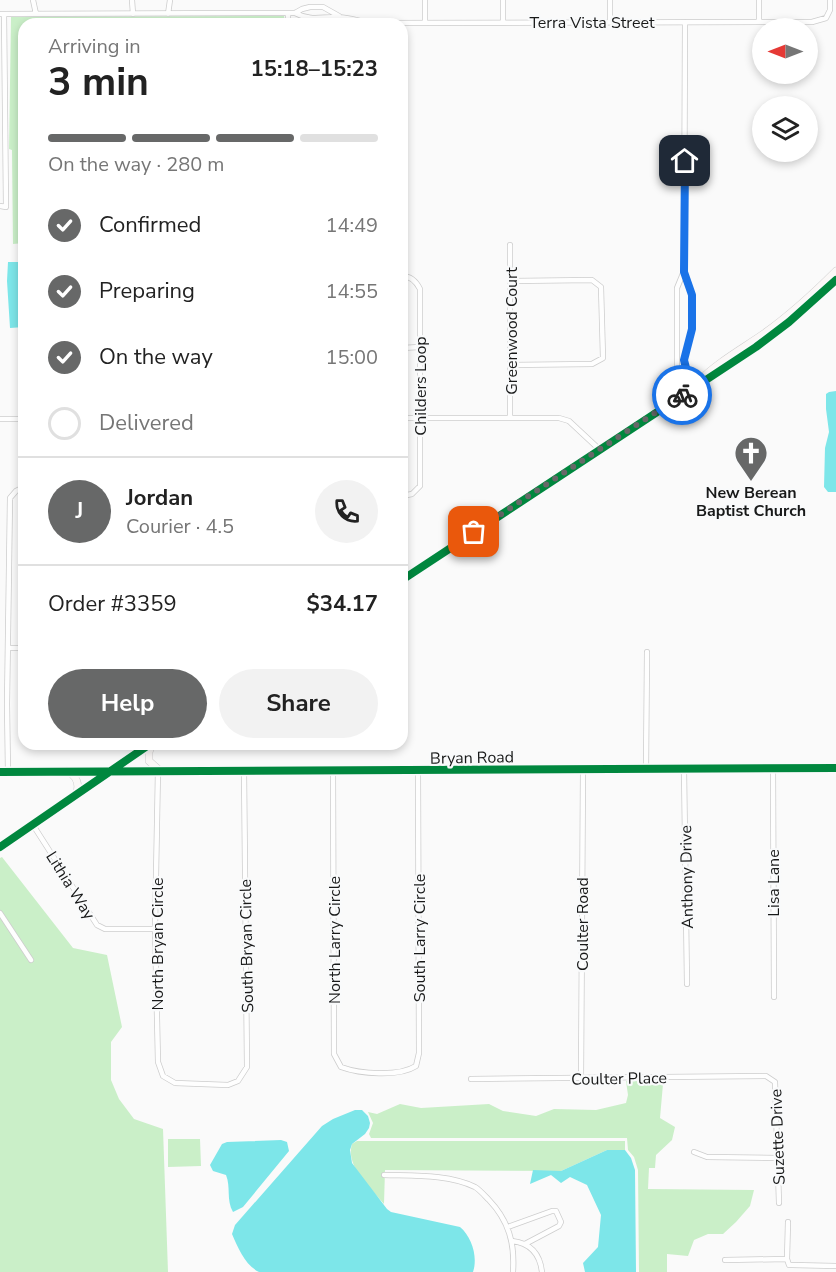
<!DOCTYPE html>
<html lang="en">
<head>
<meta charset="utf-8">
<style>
  body { margin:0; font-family:"Nunito Sans",sans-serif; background:#f2f2f2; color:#222; height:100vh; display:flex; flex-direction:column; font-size:22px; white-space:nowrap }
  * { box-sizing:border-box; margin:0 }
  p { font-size:20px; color:#767676 }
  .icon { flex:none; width:33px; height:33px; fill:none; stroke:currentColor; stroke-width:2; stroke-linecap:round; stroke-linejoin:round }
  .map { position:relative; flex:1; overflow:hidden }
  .panel { position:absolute; left:18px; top:18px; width:390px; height:732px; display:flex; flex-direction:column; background:#fff; border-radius:18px; box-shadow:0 3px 9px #0003 }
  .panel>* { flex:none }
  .needle { width:39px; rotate:270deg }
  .buttons { position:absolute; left:752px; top:18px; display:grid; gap:12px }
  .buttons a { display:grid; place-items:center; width:66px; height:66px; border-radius:50%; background:#fff; box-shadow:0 3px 9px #0003; font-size:30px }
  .pin { position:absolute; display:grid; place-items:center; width:51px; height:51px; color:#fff; margin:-26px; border-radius:12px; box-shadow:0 3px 9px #0006 }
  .courier { position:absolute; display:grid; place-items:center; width:60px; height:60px; margin:-30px; border:4px solid #1a73e8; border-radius:50%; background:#fff; color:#222; box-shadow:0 2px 8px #0007 }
  .headline em { font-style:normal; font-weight:700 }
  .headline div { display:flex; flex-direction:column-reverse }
  .headline { display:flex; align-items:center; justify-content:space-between; height:102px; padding:0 30px }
  h1 { font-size:39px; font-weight:700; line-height:45px }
  .bar { display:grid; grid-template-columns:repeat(4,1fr); gap:9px 6px; align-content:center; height:72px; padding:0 30px }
  .bar i { height:8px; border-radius:4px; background:#e0e0e0 }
  .bar .active { background:#676868 }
  .bar p { grid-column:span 4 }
  .line { display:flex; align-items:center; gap:15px; padding:0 30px; border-top:2px solid #e0e0e0 }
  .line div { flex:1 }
  .round { display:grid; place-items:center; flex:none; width:63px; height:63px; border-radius:32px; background:#f2f2f2 }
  ol { padding:0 30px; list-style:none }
  li { display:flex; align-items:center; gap:18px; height:66px }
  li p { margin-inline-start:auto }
  li .icon { padding:6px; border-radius:50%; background:#676868; color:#fff; stroke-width:4 }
  li:last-child { color:#767676 }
  li i { width:33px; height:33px; border:3px solid #e0e0e0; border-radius:50% }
  .primary-button { display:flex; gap:12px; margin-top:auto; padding:12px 30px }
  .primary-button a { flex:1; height:69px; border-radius:36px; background:#676868; color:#fff; font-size:24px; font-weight:700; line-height:69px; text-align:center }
  .primary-button a+a { background:#f2f2f2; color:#222 }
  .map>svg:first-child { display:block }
</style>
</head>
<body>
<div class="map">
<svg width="836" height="1272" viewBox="0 0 836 1272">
  <rect width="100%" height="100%" fill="#fafafa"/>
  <path fill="#caefc8" d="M284,16L285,24H24V243L13,244L12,150L9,149L11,17Z
    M2,857L73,948L107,955L122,1027L111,1042V1080L119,1099L134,1119L163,1129L168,1272H0V858Z
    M626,1081H662L663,1084L660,1118L675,1127L672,1140L656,1155L655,1168H649L648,1189L754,1190L750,1206L736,1222L723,1234H708L694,1240L688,1256L667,1254V1272H639L638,1170L634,1157L628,1150L627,1138H371L369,1134L373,1123L368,1112L377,1114L400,1104L421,1108L489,1104L503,1111L536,1116L554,1109L596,1110L626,1103L628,1095Z
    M168,1139H200L201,1166L168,1167Z
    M357,1141H625V1150H607L561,1171L385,1170L384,1204C371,1188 345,1167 352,1144Z"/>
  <path fill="#7de6e9" d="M8,262H24V327L10,328L7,281Z
    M836,391V492H828L824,487L825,448L829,432L826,409V394L829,392Z
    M355,1110H362L368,1116L370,1123L369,1128L365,1134L352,1144L350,1150L352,1163L387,1209L391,1212L460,1227C472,1237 478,1257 473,1272H259C245,1265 238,1248 232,1234L235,1225L322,1126L333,1119Z
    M281,1140L287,1142L289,1151L243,1207L233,1212C226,1200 231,1187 226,1175L213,1171L210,1165L222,1144L227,1142Z
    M607,1150H625L631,1158L635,1170L636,1272H585L583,1263L598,1247L601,1215L587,1185L570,1177L561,1183L551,1175L530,1184L533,1170L561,1171Z"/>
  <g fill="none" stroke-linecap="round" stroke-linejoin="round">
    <defs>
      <path id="street" d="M33,0L36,14
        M132,0L133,14
        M503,0V22
        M759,0V22
        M288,13V24
        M295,13C310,21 321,17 337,17C347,17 359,21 370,23L812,22L826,18L830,10V0
        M0,14L288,13H295L302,9L310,7H323L339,16
        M168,14L170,0
        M425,22V0
        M610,22V0
        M685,22L684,271L692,295V329L684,360L691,388
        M0,206L6,207L4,14
        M510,245V418
        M684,271L677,288V370L678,377L691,388
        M402,276C411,276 416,281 420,289V486L412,494L402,496
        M402,348L420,347
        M510,365L592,364L603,358L601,287L592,280L511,281
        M402,418H559L569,421L599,449
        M0,419H24
        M9,648H24
        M773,768L774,997
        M684,769L687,984
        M158,770L155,929L158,1062L163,1076L175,1083L228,1085L238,1081L247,1067L244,770
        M646,770L647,652
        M333,771L334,1054L341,1067C360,1074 399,1077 416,1066L419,1053L418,771
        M8,772L7,704L10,498L16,491L24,487
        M33,825L97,925L105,929H155
        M0,913L31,960
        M471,1079L766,1076L775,1082L779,1203
        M581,1079L583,770
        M694,1152L707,1157L778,1158
        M384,1175C413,1176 448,1174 475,1187C480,1190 485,1196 489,1200C509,1221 515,1244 513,1272
        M508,1227L552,1211H556L561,1222L559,1226L525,1244
        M512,1241C530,1243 540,1254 542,1272
        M787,1259L788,1222
        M725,1260L787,1259L789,1265H792L836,1266"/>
      <path id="secondary" d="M698,382C717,363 740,350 762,335C789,316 813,294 836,271
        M402,580L756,347L789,322L836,280
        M152,744L149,752V761L158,769
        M67,771C77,776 80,785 76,795
        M0,772L836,768
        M0,847L150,744"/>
    </defs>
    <use href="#street" stroke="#cdcdcd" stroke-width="6"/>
    <use href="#secondary" stroke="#cdcdcd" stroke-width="8"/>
    <use href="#street" stroke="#fefefe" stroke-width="4.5"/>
    <use href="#secondary" stroke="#fbf8f7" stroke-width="7"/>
    <defs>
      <path id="cycleway" d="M402,580L756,347L789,322L836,280
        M0,772L836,768
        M0,847L150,744"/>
    </defs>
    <use href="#cycleway" stroke="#f9fafb" stroke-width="11"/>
    <use href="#cycleway" stroke="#00873e" stroke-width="8"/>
  </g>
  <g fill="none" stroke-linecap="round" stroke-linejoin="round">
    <path stroke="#676868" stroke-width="6" stroke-dasharray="0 10.8" d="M474,532L682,395"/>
    <path stroke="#1a73e8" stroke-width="8" d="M682,395L691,388L684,360L692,329V295L684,272L685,161"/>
  </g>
  <defs>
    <symbol id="church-pin" viewBox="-11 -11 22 30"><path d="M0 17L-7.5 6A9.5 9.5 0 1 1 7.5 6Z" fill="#676868" stroke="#f9fafb"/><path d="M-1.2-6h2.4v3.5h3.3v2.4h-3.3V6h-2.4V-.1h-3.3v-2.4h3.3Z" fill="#fff"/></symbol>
  </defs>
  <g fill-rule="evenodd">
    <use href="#church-pin" x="732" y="434" width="38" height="52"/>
  </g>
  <g text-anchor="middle" stroke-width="4.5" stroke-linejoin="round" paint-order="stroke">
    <g font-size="16" fill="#181919" stroke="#f9fafb">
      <text x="592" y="28">Terra Vista Street</text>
      <text transform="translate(511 331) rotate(-90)" y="6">Greenwood Court</text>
      <text transform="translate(420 386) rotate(-90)" y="6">Childers Loop</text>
      <text transform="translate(472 757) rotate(-1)" y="6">Bryan Road</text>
      <text transform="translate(686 877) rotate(-91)" y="6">Anthony Drive</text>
      <text transform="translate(773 883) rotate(-90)" y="6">Lisa Lane</text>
      <text transform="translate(71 885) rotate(58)" y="6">Lithia Way</text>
      <text transform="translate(582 924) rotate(-90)" y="6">Coulter Road</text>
      <text transform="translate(419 938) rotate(-90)" y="6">South Larry Circle</text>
      <text transform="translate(334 940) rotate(-90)" y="6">North Larry Circle</text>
      <text transform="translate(157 944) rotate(-90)" y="6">North Bryan Circle</text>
      <text transform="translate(246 946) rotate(-91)" y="6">South Bryan Circle</text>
      <text transform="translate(619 1078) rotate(-1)" y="6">Coulter Place</text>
      <text transform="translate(777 1137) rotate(-92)" y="6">Suzette Drive</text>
    </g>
    <g font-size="16" font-weight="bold" fill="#181919" stroke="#f9fafb">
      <text x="751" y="498">New Berean<tspan x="751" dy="18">Baptist Church</tspan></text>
    </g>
  </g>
</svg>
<div class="buttons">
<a><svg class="needle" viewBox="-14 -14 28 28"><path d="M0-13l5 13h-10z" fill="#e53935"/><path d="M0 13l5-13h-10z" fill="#767676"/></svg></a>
<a><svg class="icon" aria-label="layers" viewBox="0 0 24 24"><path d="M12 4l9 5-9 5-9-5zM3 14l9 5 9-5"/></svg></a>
</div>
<div class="pin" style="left:474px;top:532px;background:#ea580c"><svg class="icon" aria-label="bag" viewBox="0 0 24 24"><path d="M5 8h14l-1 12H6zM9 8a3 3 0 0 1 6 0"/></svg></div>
<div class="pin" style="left:685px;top:161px;background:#1f2937"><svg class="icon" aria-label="home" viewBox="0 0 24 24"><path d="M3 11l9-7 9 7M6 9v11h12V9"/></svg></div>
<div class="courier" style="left:682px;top:395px"><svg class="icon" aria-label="bike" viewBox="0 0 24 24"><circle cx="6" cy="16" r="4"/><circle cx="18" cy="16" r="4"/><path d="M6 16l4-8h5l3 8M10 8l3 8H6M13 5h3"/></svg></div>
<section class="panel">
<div class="headline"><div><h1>3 min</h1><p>Arriving in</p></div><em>15:18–15:23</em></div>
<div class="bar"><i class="active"></i><i class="active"></i><i class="active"></i><i></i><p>On the way · 280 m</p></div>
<ol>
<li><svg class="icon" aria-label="check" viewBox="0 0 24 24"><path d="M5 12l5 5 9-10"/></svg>Confirmed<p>14:49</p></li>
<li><svg class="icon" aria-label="check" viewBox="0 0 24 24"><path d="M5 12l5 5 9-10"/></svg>Preparing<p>14:55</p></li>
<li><svg class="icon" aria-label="check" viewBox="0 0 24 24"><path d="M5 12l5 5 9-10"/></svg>On the way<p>15:00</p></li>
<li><i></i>Delivered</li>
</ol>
<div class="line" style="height:108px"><b class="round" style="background:#676868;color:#fff">J</b><div><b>Jordan</b><p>Courier · 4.5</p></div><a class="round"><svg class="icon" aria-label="phone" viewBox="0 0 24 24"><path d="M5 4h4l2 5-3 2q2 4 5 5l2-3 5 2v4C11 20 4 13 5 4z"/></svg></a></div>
<div class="line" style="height:78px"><div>Order #3359</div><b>$34.17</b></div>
<div class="primary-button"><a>Help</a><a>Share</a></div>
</section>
</div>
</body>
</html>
